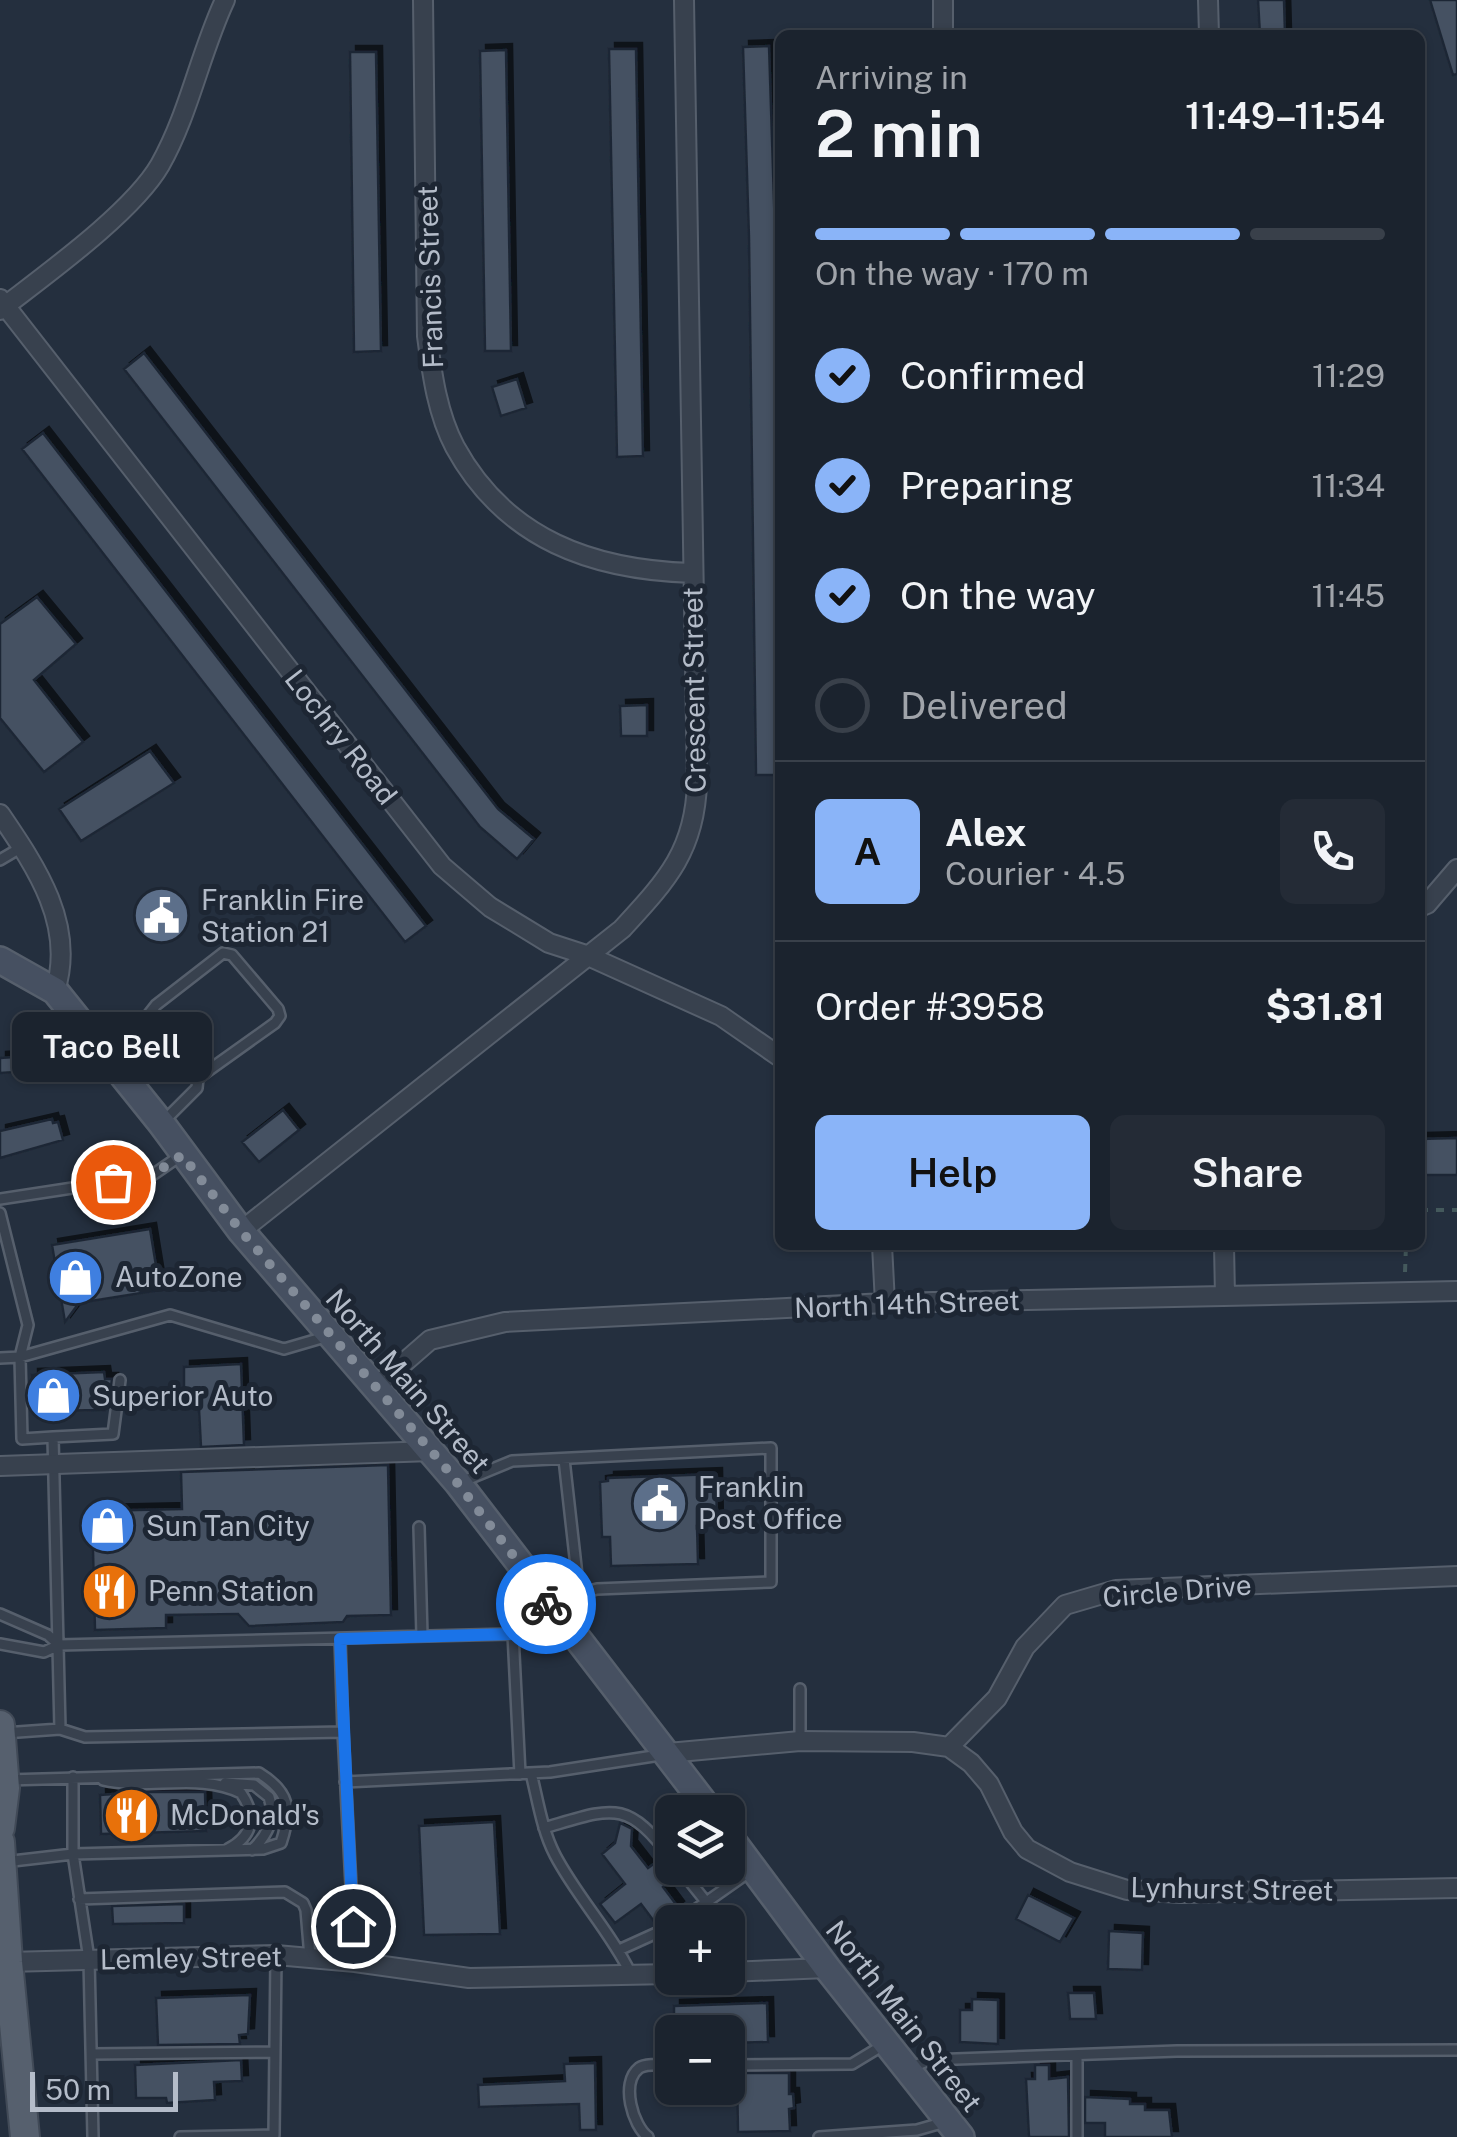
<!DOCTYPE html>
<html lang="en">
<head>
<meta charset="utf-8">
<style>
  body { margin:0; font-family:"Public Sans",sans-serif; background:#242b36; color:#f1f3f6; height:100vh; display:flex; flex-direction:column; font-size:38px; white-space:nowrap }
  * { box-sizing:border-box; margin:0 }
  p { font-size:32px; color:#a0a4aa }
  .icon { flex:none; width:55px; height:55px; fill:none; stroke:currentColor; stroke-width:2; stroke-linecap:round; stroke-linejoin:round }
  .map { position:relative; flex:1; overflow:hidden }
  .drawer { position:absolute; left:775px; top:30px; width:650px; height:1220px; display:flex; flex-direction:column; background:#1b232e; border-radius:15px; box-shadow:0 2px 8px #0004,0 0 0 2px #39404a }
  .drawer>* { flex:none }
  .buttons { position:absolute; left:655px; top:1795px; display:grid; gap:20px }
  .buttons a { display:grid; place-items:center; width:90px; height:90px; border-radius:15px; background:#1b232e; box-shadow:0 2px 8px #0004,0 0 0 2px #39404a; font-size:50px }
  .scale { position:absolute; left:30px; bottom:25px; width:148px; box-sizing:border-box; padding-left:10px; border:5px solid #b4bcc9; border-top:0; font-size:28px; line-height:35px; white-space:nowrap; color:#b4bcc9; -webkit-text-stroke:8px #1d2633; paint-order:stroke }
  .pin { position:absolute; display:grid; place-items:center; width:85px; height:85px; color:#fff; margin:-42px; border:5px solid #fff; border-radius:50%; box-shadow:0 2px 10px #0007 }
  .courier { position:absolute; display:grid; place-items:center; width:100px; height:100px; margin:-50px; border:8px solid #1a73e8; border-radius:50%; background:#fff; color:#222; box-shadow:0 2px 12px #0007 }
  .bubble { position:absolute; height:70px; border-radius:15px; background:#1b232e; box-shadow:0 2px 8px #0004,0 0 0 2px #39404a; font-size:32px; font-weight:600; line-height:70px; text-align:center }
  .headline em { font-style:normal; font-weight:600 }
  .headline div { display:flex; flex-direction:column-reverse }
  .headline { display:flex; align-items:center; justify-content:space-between; height:170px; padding:0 40px }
  h1 { font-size:65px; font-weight:600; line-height:75px }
  .bar { display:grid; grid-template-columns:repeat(4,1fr); gap:15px 10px; align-content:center; height:120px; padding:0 40px }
  .bar i { height:12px; border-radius:8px; background:#39404a }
  .bar .active { background:#8ab4f8 }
  .bar p { grid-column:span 4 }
  .line { display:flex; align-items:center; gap:25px; padding:0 40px; border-top:2px solid #39404a }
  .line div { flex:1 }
  .round { display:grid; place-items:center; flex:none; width:105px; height:105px; border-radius:15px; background:#242b36 }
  ol { padding:0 40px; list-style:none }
  li { display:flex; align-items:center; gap:30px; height:110px }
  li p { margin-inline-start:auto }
  li .icon { padding:10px; border-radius:50%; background:#8ab4f8; color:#111; stroke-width:4 }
  li:last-child { color:#a0a4aa }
  li i { width:55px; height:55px; border:5px solid #39404a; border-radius:50% }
  .cta { display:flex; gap:20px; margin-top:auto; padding:20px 40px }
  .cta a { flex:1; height:115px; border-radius:15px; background:#8ab4f8; color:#111; font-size:40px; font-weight:600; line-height:115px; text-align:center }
  .cta a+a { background:#242b36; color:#f1f3f6 }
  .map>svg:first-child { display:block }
</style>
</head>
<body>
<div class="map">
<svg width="1457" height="2137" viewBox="0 0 1457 2137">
  <defs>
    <filter id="shadow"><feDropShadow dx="6" dy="-6" stdDeviation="0" flood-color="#0009"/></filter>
  </defs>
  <rect width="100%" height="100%" fill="#242f3e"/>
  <path fill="#455162" stroke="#1f2835" stroke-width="2.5" filter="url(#shadow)" d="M1258,0H1284L1285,35H1260Z
    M1430,0H1457V74L1453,75Z
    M769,46L777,293L780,775H756L749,238L743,47Z
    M609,49H636L643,456L617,457Z
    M506,50L511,351H485L480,51Z
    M350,52H376L381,351L354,352Z
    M144,353L498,809L534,839L517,859L480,827L124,369Z
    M517,379L526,408L501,416L492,387Z
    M43,433L426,926L405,942L22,449Z
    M37,597L76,644L34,680L83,742L44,772L0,718V624Z
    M647,705V736H621L620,706Z
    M150,751L174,783L81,841L59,809Z
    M30,1056L32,1071L0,1073V1058Z
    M283,1110L299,1130L259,1162L242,1142Z
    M52,1119L53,1123L58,1122L63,1140L0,1158V1131Z
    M1457,1138V1175H1420V1139Z
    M150,1229L160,1290L79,1303L65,1322L52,1245Z
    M241,1364L244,1445L201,1447L198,1390H184V1367Z
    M104,1372L105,1379H112L109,1402H104V1410L33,1411L32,1375Z
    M388,1465L391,1615L347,1616L343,1622L249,1626L238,1614L166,1615V1628L95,1630L92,1511L182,1509L181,1472Z
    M716,1474L717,1525L697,1526L698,1564L611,1566L610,1537H602L600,1482L608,1481V1478Z
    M142,1792H205L206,1831L101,1834L100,1795Z
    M494,1822L500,1934L424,1935L419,1826Z
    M620,1823L632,1829L631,1846L648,1868L659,1860L673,1878L663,1887L678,1907L656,1924L641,1904L615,1923L600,1904L625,1884L602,1854L615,1843Z
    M1028,1895L1074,1918L1060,1942L1016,1919Z
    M184,1904V1923L113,1924L112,1906Z
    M1109,1931L1143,1933L1142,1970L1108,1969Z
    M1068,1993H1094L1096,2019H1070Z
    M250,1995L248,2034L239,2035L240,2044L158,2045L156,1998Z
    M972,1999L998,2000V2044L960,2042V2010H972Z
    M767,2003L768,2042L728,2043V2032H674V2006Z
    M241,2060L242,2081L214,2082L215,2100L167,2103L166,2098H136L135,2065Z
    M595,2063L596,2130H580L579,2104L479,2107L478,2085L565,2081L564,2064Z
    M1035,2065H1049V2079L1068,2077L1069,2137H1029L1026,2079H1035Z
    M737,2073H789V2094H793L794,2108L789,2109L790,2131L738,2132Z
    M1085,2097L1130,2099V2104H1145V2110H1169L1172,2137H1105V2123H1085Z"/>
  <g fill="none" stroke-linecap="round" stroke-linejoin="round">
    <defs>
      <path id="lane" d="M0,860L22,847
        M147,1017C172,1027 190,1052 198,1078
        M104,1045L145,1019L156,1005L223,953L232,955L278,1009L280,1016L275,1023L198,1078L197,1088L163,1122
        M0,1199L151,1176L180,1156
        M0,1213L28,1325L20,1357L22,1439L53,1437
        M0,1358L20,1357L170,1315L284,1349L325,1337
        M564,1459L579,1593
        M419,1527L422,1636
        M0,1614L48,1635L59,1645
        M513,1634L520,1774
        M340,1639L343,1732
        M0,1644L44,1652L59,1645L513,1634L549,1602L597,1589L771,1582V1448L512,1461L461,1482
        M800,1689V1741
        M60,1729L85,1737L343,1732L355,1962
        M4,1733L60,1729L53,1437L113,1434L120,1380
        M531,1773C538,1801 542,1830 555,1855C577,1897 610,1931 631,1974
        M73,1777V1854L89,1959L93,2137
        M103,1780C147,1791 200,1772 241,1793C257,1816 253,1836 228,1849
        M345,1782L550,1772L660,1755
        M225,1783L254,1785L269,1797C276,1818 268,1835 252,1850
        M544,1828C613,1808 626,1798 672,1859
        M4,1862L73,1854L263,1849L281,1843C292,1810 290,1792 259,1773L7,1780
        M679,1868L707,1903
        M79,1899L285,1892L303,1903L306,1910L310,1957
        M678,1922L749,1872
        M619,1950L672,1926
        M92,2054L275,2052
        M1077,2055V2137
        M728,2065L852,2064L885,2044
        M910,2068L929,2060L1177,2051L1457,2050
        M180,2137L274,2135L276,1956
        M648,2137C633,2126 620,2083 639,2068C646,2063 664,2065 672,2065
        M819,2137L917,2130L945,2122"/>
      <path id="street" d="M423,0L427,336C432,373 437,413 455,447C506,540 593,570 692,573
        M943,0V35
        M1208,0L1209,35
        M0,299L442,866L490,907L549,943L586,955L721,1016L780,1057
        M0,310C45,275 132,213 160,165C189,114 200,53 225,0
        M0,814C36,867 76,925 55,991
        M1420,907L1427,904L1457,869
        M241,1231L622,929C666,881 695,851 697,783L684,0
        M882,1245L885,1303
        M1224,1245L1225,1296
        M376,1387L430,1340L505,1322L885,1303L1457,1291
        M0,1466L432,1451
        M949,1747L997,1698L1025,1647L1065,1605L1116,1590L1457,1576
        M668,1753L800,1741L913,1742L949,1747L971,1763L989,1784L1013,1832L1027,1849L1070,1872L1127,1890L1182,1893L1457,1888
        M8,1962L276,1955L355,1962L469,1978L672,1974
        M728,1972L827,1968"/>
      <path id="secondary" d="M0,960L55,991L161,1123L241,1231L458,1483L711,1812
        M728,1835L827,1968L961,2137"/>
      <path id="primary" d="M0,1725L5,1788L0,1828
        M0,1842L8,1962L25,2137"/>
    </defs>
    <use href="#lane" stroke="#565f6c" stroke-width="14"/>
    <use href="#street" stroke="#565f6c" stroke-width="22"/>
    <use href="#secondary" stroke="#565f6c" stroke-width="30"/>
    <use href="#primary" stroke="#414a57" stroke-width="32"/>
    <path stroke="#44595c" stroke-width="4" stroke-dasharray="8 8" stroke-linecap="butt" d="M1420,1210H1457
      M1405,1272L1406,1245"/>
    <use href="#lane" stroke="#38414e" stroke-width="9"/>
    <use href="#street" stroke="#38414e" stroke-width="18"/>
    <use href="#secondary" stroke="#465061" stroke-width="25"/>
    <use href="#primary" stroke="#56606e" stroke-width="28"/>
  </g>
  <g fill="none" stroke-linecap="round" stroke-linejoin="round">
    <path stroke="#828b98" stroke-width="10" stroke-dasharray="0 18" d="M113,1182L151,1176L182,1155L241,1231L445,1467L549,1602L546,1604"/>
    <path stroke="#1a73e8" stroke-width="12" d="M353,1926L340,1639L513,1634L546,1604"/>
  </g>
  <defs>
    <symbol id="civic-disc" viewBox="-11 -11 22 22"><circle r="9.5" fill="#5c6f8a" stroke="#1d2633"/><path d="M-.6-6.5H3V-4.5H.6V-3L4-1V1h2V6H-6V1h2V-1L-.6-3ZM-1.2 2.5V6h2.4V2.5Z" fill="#fff"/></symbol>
    <symbol id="shop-disc" viewBox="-11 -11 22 22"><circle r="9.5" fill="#3f7fe0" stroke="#1d2633"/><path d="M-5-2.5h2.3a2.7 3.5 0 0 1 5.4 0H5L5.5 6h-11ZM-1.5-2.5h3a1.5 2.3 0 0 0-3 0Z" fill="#fff"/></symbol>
    <symbol id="restaurant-disc" viewBox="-11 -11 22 22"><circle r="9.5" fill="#e8710a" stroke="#1d2633"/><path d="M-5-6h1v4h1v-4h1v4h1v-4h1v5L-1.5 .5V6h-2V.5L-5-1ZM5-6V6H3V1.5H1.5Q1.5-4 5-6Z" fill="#fff"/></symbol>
  </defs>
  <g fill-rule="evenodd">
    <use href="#civic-disc" x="130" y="884" width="63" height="63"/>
    <use href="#shop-disc" x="44" y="1246" width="63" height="63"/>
    <use href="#shop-disc" x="22" y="1364" width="63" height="63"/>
    <use href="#civic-disc" x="628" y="1472" width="63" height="63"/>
    <use href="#shop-disc" x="76" y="1494" width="63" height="63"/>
    <use href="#restaurant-disc" x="78" y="1560" width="63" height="63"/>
    <use href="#restaurant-disc" x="100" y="1784" width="63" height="63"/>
  </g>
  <g text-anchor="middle" stroke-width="10" stroke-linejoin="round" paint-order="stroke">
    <g font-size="28" fill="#b4bcc9" stroke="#1d2633">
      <text transform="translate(430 277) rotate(-92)" y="10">Francis Street</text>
      <text transform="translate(694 690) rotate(-91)" y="10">Crescent Street</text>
      <text transform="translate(341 737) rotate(52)" y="10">Lochry Road</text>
      <text transform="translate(907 1304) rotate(-2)" y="10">North 14th Street</text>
      <text transform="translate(408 1381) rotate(49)" y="10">North Main Street</text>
      <text transform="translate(1177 1591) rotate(-5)" y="10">Circle Drive</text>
      <text transform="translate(1232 1889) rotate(1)" y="10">Lynhurst Street</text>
      <text transform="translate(191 1958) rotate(-1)" y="10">Lemley Street</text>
      <text transform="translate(904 2016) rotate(52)" y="10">North Main Street</text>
    </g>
    <g font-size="28" fill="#b4bcc9" stroke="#1d2633" text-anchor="start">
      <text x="201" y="910">Franklin Fire<tspan x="201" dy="32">Station 21</tspan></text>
      <text x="115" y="1287">AutoZone</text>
      <text x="92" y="1406">Superior Auto</text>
      <text x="698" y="1497">Franklin<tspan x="698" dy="32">Post Office</tspan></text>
      <text x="146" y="1536">Sun Tan City</text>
      <text x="148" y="1601">Penn Station</text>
      <text x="170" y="1825">McDonald's</text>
    </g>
  </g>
</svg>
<div class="buttons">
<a><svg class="icon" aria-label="layers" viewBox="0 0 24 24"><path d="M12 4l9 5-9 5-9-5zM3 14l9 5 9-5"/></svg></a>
<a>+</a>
<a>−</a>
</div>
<div class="scale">50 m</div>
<div class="pin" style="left:113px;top:1182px;background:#ea580c"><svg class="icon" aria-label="bag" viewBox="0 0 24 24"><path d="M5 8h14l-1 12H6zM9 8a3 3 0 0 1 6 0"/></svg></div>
<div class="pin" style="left:353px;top:1926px;background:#1f2937"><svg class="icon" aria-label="home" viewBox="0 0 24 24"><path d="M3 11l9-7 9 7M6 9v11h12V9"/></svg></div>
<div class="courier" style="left:546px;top:1604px"><svg class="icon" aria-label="bike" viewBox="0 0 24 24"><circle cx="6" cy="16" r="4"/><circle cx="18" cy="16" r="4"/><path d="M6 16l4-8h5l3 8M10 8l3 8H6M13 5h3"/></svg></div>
<div class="bubble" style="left:12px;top:1012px;width:200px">Taco Bell</div>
<section class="drawer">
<div class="headline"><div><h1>2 min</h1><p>Arriving in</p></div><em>11:49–11:54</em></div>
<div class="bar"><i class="active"></i><i class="active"></i><i class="active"></i><i></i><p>On the way · 170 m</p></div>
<ol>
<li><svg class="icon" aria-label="check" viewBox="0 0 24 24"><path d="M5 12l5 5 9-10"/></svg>Confirmed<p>11:29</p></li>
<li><svg class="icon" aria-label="check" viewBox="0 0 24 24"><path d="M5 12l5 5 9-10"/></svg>Preparing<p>11:34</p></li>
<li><svg class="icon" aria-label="check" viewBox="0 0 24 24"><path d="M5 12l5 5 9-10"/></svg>On the way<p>11:45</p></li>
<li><i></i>Delivered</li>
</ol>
<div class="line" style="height:180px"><b class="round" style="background:#8ab4f8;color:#111">A</b><div><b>Alex</b><p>Courier · 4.5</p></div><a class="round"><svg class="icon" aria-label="phone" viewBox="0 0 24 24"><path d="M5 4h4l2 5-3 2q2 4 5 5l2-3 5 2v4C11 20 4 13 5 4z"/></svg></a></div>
<div class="line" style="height:130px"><div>Order #3958</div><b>$31.81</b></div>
<div class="cta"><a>Help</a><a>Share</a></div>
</section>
</div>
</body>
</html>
